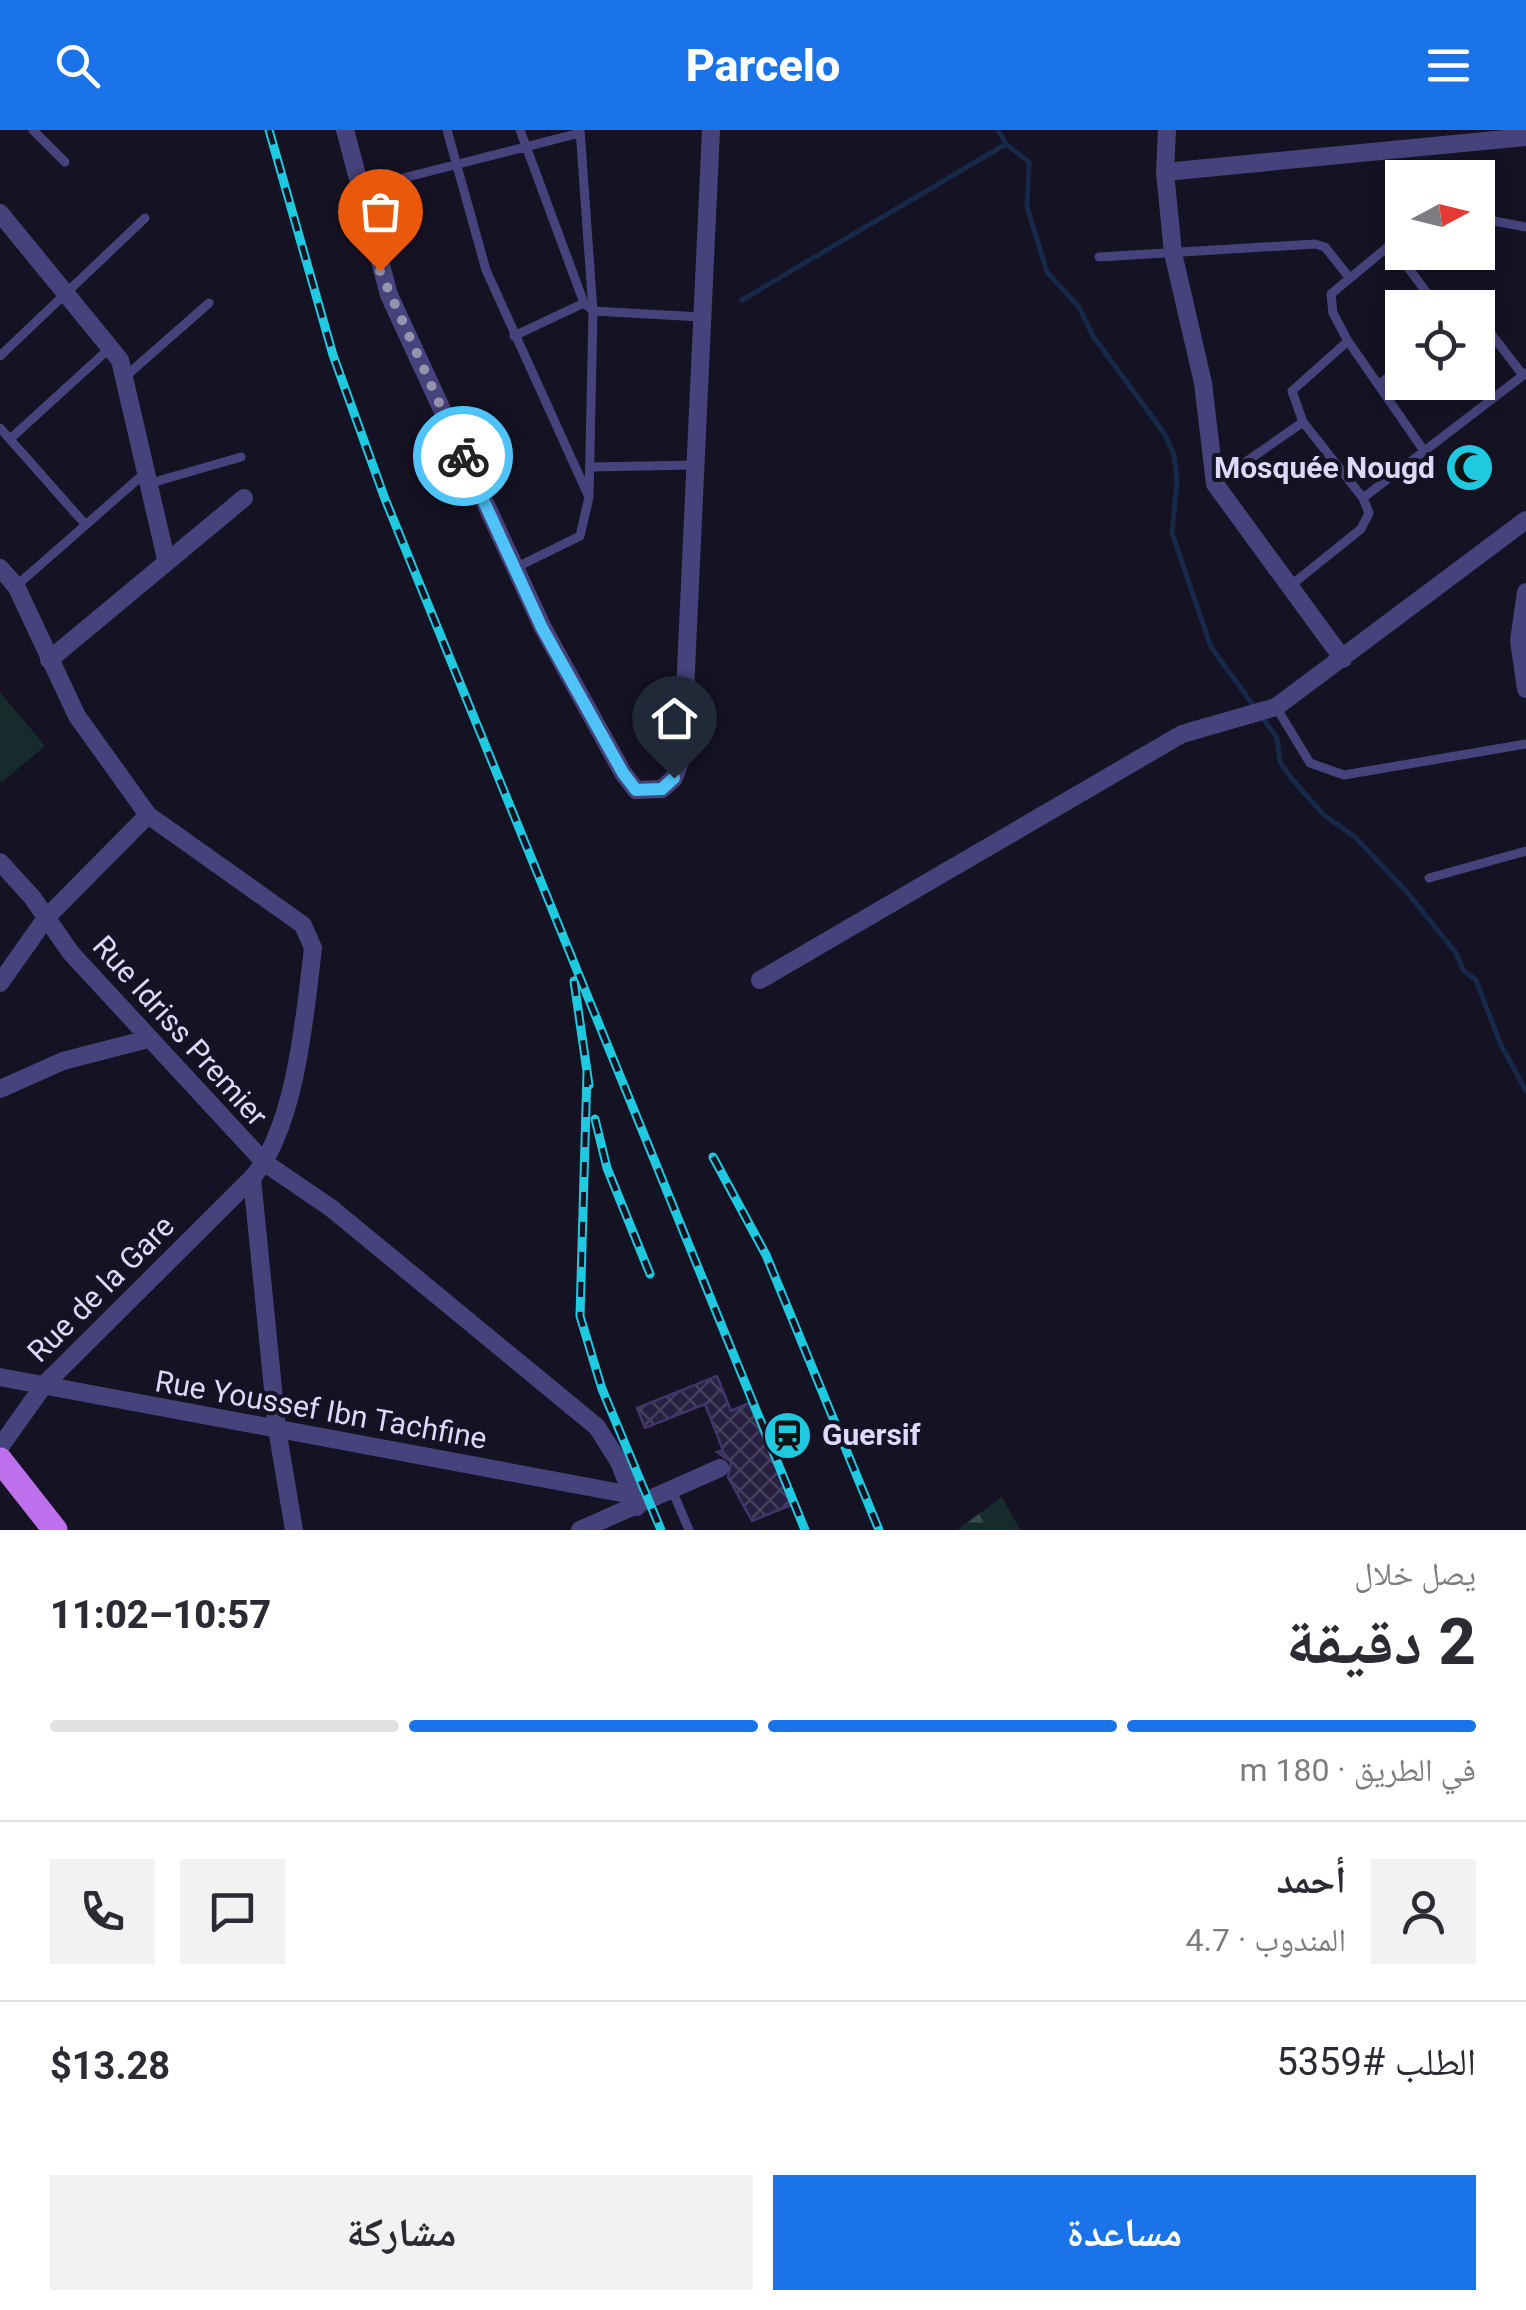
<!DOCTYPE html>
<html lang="ar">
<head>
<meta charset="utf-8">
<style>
  body { margin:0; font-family:Roboto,"Noto Naskh Arabic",sans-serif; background:#f2f2f3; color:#2b2b33; direction:rtl; height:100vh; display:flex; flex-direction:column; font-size:38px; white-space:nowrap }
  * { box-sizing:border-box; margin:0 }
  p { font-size:32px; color:#7c7c81 }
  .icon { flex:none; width:55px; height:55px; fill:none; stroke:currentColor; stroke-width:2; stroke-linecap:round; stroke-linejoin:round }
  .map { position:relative; height:1400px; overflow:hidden; direction:ltr }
  .sheet { display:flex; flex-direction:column; background:#fff; flex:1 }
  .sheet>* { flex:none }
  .needle { width:65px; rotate:83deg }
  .buttons { position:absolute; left:1385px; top:30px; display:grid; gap:20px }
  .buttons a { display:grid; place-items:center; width:110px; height:110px; border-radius:0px; background:#fff; box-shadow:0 5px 15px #0003; font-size:50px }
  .pin { position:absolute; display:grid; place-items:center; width:85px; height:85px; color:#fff; margin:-102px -42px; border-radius:50% 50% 50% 0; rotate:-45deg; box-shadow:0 0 10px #0007 }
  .pin .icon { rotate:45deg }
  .courier { position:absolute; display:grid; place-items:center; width:100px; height:100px; margin:-50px; border:8px solid #4fc3f7; border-radius:50%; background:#fff; color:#222; box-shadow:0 2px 12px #0007 }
  .head em { font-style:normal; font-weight:800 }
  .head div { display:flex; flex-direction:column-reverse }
  .head { display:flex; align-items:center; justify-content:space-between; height:170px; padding:0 50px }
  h1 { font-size:65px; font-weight:800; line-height:75px }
  .bar { display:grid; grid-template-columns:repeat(4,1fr); gap:15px 10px; align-content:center; height:120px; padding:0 50px }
  .bar i { height:12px; border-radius:8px; background:#e1e1e2 }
  .bar .active { background:#1a73e8 }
  .bar p { grid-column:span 4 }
  .line { display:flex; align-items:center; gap:25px; padding:0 50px; border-top:2px solid #e1e1e2 }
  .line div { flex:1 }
  .round { display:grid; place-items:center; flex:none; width:105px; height:105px; border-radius:0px; background:#f2f2f3 }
  .button { display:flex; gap:20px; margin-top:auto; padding:20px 50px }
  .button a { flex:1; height:115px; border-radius:0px; background:#1a73e8; color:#fff; font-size:40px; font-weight:800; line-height:115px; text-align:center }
  .button a+a { background:#f2f2f3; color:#2b2b33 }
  header { display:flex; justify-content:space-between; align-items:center; height:130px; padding:0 50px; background:#1a73e8; color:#fff; font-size:45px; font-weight:800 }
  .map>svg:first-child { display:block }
</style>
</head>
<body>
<header><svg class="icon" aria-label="menu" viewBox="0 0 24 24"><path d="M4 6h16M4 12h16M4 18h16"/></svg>Parcelo<svg class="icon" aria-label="search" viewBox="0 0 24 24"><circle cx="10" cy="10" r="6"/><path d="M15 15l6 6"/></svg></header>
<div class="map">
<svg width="1526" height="1400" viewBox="0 0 1526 1400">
  <defs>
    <pattern id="forest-firs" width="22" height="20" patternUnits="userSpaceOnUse" patternTransform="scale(2.5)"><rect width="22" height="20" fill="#162c2c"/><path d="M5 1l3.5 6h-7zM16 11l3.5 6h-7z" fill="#374a4c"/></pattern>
    <pattern id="building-cross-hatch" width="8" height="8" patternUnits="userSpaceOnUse" patternTransform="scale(2.5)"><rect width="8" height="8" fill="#272041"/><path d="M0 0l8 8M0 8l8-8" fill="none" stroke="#46405d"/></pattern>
  </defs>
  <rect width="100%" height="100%" fill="#151223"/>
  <path fill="#162c2c" d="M0,562L45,616L2,652L0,649Z"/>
  <path fill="url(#forest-firs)" d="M1002,1367L1020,1400H957Z"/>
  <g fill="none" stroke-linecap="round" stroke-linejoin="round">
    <path stroke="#172948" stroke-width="5" d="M998,0L1006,14L1029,32L1027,77L1047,142L1079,177L1093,206L1164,303L1174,325L1177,351L1172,403L1211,517L1277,608L1280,632L1291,648L1324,685L1356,708L1407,762L1456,823L1463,840L1476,850L1500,913L1526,961
      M742,170L1006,14"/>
  </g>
  <path fill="url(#building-cross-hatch)" stroke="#41356a" stroke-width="2.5" d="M717,1246L731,1281L749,1273L791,1375L752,1391L728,1347L731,1332L717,1322L723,1320L705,1274L645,1298L637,1278Z"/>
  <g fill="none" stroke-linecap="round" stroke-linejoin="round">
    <path stroke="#46437c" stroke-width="9" d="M33,0L65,32
      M447,0L486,140L588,365
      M520,0L584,173L593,181L701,187
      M360,59L580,3
      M1478,88L1526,97
      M1390,113L1438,178
      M1099,127L1315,114L1325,117L1348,146
      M1478,187L1523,245
      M514,206L584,173
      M1348,211L1422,318
      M0,226L145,88
      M126,246L209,173
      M1379,254L1402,237
      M0,298L85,394
      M10,309L110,218
      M590,337L695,335
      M1217,352L1303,292L1292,261L1348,211L1333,183L1331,164L1402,105
      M151,353L241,327
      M1363,368L1526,243
      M515,438L580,406L589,367L593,181L580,0
      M16,456L146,342
      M1290,456L1361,399L1369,383L1363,368L1303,292
      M1276,577L1310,633L1344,645L1526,614
      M1429,748L1526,721
      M672,1360L689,1400"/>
    <path stroke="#46437c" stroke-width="18" d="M345,0L389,165L543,498L623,643L636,660L662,659L674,648L682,626L711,0
      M1167,0L1165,42L1173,123L1203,253L1215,354L1343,529
      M1165,42L1526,7
      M0,83L120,230L166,429
      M0,438L16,456L77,586L148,685L303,795L313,818C305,884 296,998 252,1048L277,1299L294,1400
      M1526,462L1519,511L1526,559
      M49,530L244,368
      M0,732L32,767L71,823L265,1033L331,1078L597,1297L619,1332L637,1377
      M760,850L1182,604L1276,577L1526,390
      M0,853L46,788L148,685
      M0,959L63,931L148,909
      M0,1247L632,1365
      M0,1317L44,1255L252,1048
      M580,1400L720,1338"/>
    <path stroke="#be6feb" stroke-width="25" d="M0,1330L55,1400"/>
    <defs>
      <path id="rail" d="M269,0L333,225L385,369L805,1400
        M574,851L589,955
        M587,942L580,1186L602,1259L661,1400
        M595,989L607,1038L650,1144
        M713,1027L766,1125L879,1400"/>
    </defs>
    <use href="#rail" stroke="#1fc9df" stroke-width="9"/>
    <use href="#rail" stroke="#151223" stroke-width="5" stroke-dasharray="15" stroke-linecap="butt"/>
  </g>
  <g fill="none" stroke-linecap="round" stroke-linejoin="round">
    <path stroke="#9793af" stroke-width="10" stroke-dasharray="0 18" d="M380,141L463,326"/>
    <path stroke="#4fc3f7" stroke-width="12" d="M463,326L542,498L623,643L636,660L662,659L674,648"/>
  </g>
  <defs>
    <symbol id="mosque-disc" viewBox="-11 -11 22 22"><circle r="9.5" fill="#1fc9df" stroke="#151223"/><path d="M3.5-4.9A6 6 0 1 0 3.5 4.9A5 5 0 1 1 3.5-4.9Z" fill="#111"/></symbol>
    <symbol id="station-disc" viewBox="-11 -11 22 22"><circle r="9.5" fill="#1fc9df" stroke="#151223"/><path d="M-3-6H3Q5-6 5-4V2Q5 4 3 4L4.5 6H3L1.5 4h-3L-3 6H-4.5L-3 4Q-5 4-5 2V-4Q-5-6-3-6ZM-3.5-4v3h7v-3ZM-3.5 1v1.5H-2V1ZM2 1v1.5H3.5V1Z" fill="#111"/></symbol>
  </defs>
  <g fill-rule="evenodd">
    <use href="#mosque-disc" x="1442" y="310" width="55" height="55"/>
    <use href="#station-disc" x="760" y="1278" width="55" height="55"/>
  </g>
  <g text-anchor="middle" stroke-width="8" stroke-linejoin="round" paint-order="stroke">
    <g font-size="30" font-weight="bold" fill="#ddd9fa" stroke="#151223" text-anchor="end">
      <text x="1435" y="348">Mosquée Nougd</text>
      <text x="822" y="1315" text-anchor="start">Guersif</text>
    </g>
    <g font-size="30" fill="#ddd9fa" stroke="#151223">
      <text transform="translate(180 901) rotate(48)" y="10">Rue Idriss Premier</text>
      <text transform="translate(101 1159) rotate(-45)" y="10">Rue de la Gare</text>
      <text transform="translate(321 1280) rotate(10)" y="10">Rue Youssef Ibn Tachfine</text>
    </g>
  </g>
</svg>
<div class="buttons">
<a><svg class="needle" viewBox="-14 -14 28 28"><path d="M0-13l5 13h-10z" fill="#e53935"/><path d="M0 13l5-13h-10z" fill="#7c7c81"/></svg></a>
<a><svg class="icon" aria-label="locate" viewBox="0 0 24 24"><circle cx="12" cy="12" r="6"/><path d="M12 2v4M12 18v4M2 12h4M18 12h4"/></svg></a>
</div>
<div class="pin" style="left:380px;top:141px;background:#ea580c"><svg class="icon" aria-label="bag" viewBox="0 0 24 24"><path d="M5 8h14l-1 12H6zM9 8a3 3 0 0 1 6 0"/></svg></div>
<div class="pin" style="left:674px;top:648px;background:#1f2937"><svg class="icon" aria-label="home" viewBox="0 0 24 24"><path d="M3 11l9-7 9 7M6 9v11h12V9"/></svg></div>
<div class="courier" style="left:463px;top:326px"><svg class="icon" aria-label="bike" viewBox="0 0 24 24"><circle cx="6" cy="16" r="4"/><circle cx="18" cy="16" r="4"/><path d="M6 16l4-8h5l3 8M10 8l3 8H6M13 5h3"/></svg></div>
</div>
<section class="sheet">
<div class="head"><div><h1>2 دقيقة</h1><p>يصل خلال</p></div><em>10:57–11:02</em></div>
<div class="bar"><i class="active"></i><i class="active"></i><i class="active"></i><i></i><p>في الطريق · 180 m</p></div>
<div class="line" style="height:180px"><a class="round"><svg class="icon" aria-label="person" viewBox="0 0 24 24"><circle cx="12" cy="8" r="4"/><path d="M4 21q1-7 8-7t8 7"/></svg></a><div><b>أحمد</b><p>المندوب · 4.7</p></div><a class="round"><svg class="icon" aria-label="chat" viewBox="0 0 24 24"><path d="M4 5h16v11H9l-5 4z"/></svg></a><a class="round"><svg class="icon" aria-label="phone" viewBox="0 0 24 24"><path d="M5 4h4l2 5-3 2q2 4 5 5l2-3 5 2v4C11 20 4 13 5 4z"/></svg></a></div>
<div class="line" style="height:130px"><div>الطلب #5359</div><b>$13.28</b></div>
<div class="button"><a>مساعدة</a><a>مشاركة</a></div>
</section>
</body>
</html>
